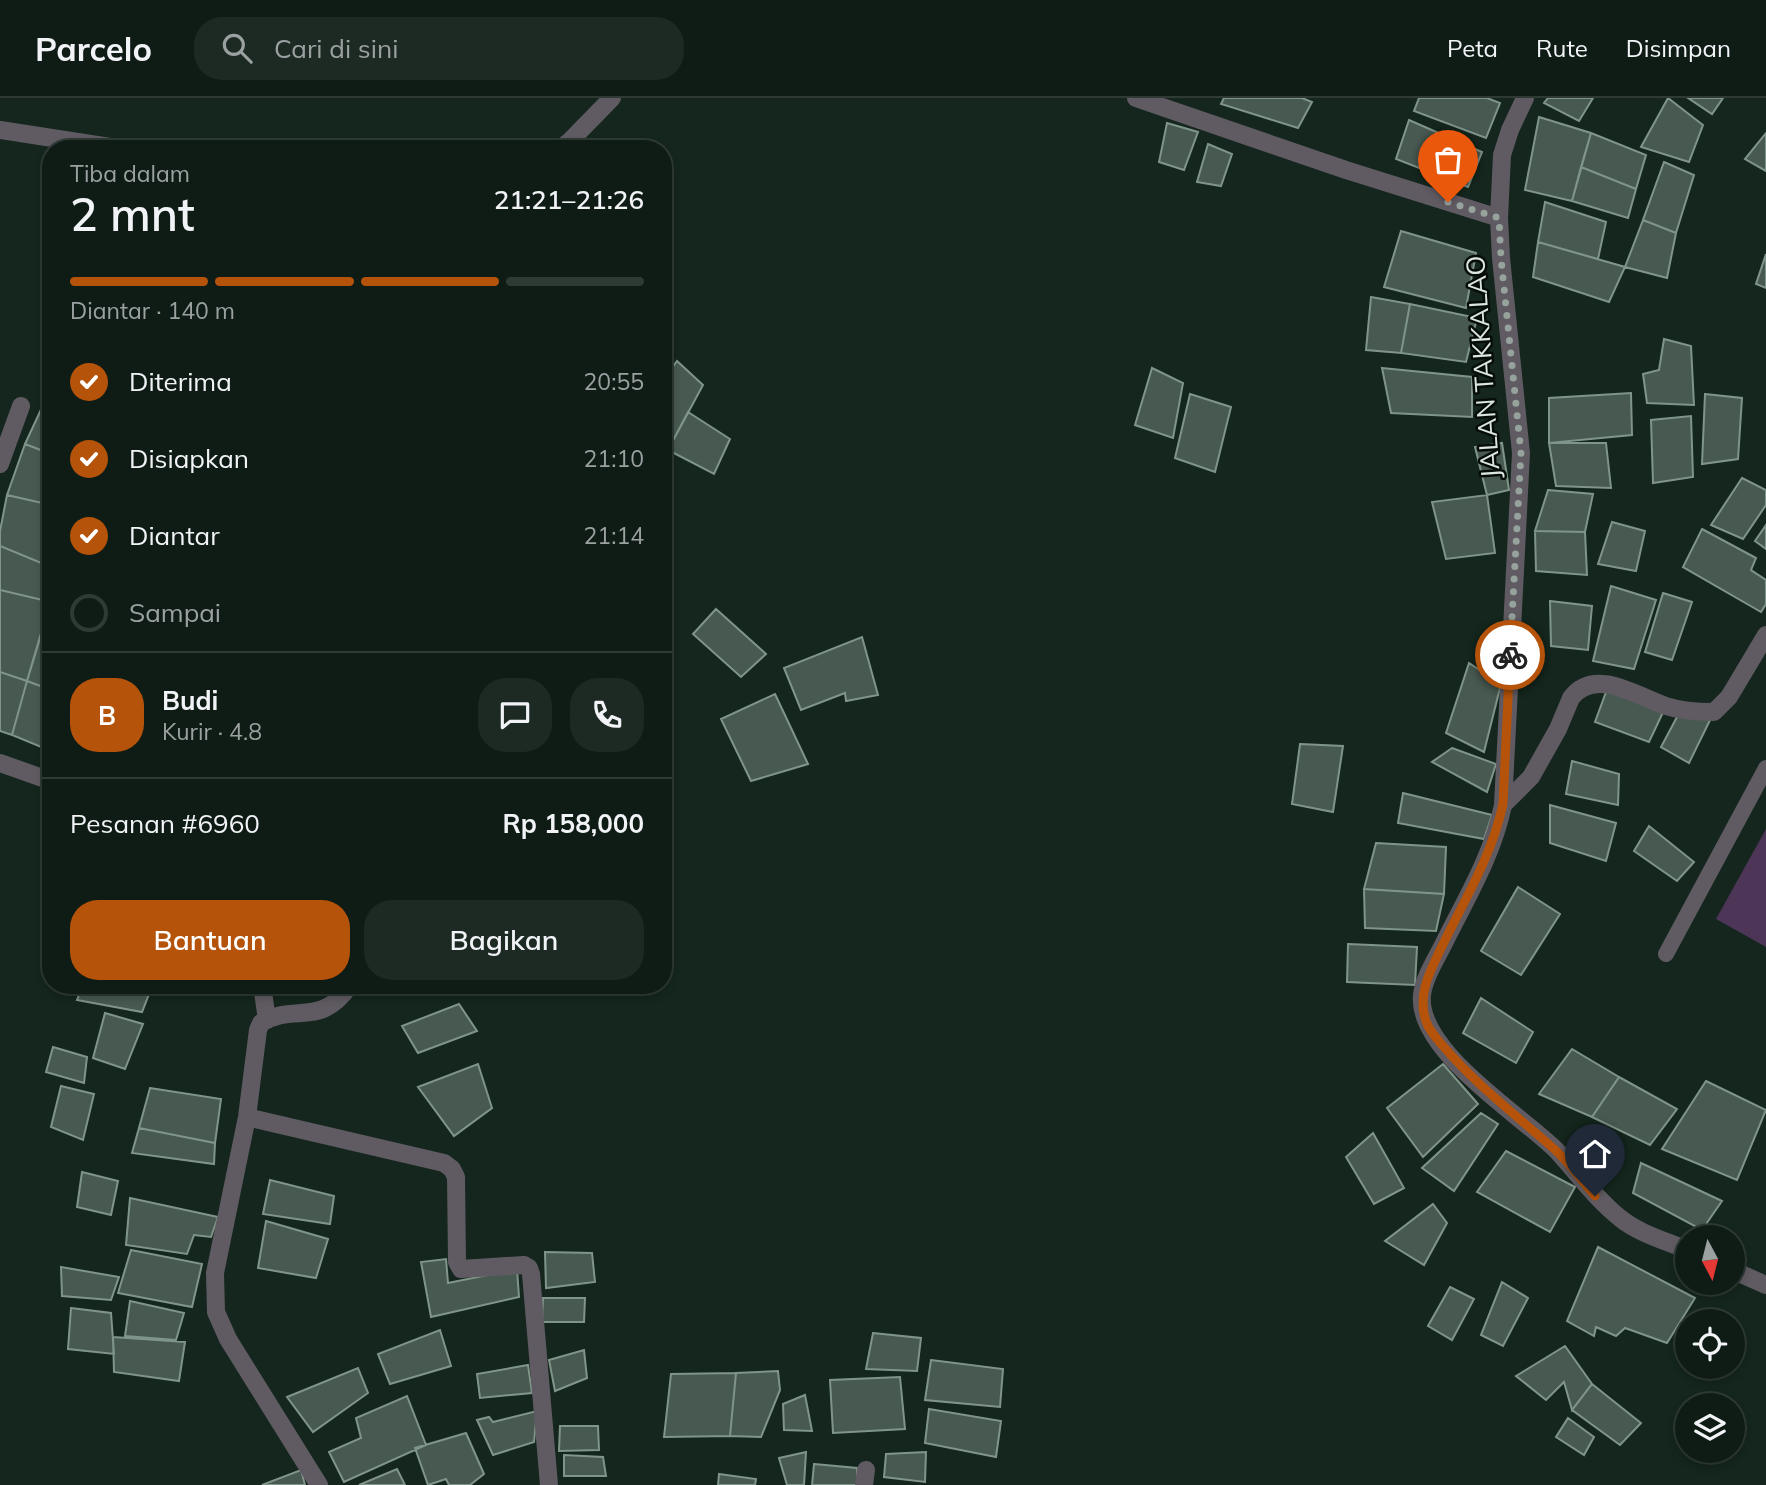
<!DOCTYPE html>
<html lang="id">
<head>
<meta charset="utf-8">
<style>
  body { margin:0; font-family:Mulish,sans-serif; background:#1d2923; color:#f1f3f6; height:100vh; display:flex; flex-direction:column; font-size:26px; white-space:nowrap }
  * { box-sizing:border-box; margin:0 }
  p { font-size:23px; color:#9ba1a1 }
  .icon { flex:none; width:38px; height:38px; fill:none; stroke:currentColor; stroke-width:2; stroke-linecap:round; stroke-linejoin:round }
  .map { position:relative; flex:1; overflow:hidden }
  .side { position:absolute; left:42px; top:42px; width:630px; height:854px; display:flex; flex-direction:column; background:#0f1c16; border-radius:28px; box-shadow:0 4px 10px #0003,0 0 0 2px #2f3a35 }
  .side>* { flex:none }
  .needle { width:46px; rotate:173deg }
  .controls { position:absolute; left:1675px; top:1127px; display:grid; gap:14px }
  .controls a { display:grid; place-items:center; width:70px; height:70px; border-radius:50%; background:#0f1c16; box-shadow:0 4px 10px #0003,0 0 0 2px #2f3a35; font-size:35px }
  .pin { position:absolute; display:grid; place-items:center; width:60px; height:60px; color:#fff; margin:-72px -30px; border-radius:50% 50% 50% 0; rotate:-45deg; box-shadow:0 0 7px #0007 }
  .pin .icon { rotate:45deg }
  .courier { position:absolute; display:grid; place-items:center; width:70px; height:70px; margin:-35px; border:5px solid #b45309; border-radius:50%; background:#fff; color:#222; box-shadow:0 2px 9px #0007 }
  .headline em { font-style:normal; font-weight:600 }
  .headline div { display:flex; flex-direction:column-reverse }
  .headline { display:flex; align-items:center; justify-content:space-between; height:119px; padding:0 28px }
  h1 { font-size:46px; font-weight:600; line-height:52px }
  .bar { display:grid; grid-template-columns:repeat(4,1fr); gap:10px 7px; align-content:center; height:84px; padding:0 28px }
  .bar i { height:9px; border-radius:5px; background:#2f3a35 }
  .bar .on { background:#b45309 }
  .bar p { grid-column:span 4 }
  .line { display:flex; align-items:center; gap:18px; padding:0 28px; border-top:2px solid #2f3a35 }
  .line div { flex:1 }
  .round { display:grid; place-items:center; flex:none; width:74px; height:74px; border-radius:28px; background:#1d2923 }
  ol { padding:0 28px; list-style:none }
  li { display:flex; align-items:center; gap:21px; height:77px }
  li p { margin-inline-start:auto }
  li .icon { padding:7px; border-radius:50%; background:#b45309; color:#fff; stroke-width:4 }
  li:last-child { color:#9ba1a1 }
  li i { width:38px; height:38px; border:4px solid #2f3a35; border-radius:50% }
  .cta { display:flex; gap:14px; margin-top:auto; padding:14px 28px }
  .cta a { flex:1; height:80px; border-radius:28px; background:#b45309; color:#fff; font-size:28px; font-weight:600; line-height:80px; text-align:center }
  .cta a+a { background:#1d2923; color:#f1f3f6 }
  header { display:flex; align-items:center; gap:42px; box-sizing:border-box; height:98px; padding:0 35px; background:#0f1c16; border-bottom:2px solid #2f3a35 }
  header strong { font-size:33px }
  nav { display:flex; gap:38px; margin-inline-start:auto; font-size:24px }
  .search { width:490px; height:63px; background:#1d2923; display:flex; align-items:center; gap:18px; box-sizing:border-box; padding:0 24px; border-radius:28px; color:#9ba1a1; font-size:26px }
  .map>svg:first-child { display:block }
</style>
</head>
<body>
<header>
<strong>Parcelo</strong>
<div class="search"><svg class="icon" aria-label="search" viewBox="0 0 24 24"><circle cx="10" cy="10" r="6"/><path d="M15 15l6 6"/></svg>Cari di sini</div>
<nav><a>Peta</a><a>Rute</a><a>Disimpan</a></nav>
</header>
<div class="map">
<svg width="1766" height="1387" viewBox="0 0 1766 1387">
  <rect width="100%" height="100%" fill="#14261d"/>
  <path fill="#4d3557" d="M1766,731V849L1716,821Z"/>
  <path fill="#475950" stroke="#80958a" stroke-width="2" d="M1224,0H1302L1312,4L1298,30L1221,6Z
    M1419,0H1487L1500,5L1486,40L1414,13Z
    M1548,0H1593L1579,23L1544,5Z
    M1668,0L1703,27L1689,64L1641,49Z
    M1688,0H1723L1712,16Z
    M1539,19L1591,35L1572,103L1525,92Z
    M1409,22L1482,54L1468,89L1396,61Z
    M1167,25L1198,34L1184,72L1159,64Z
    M1591,35L1646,57L1636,91L1581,69Z
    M1766,35V73L1745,61Z
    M1208,46L1232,56L1221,88L1197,84Z
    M1664,64L1694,77L1676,135L1643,122Z
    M1581,69L1636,91L1628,120L1572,103Z
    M1545,104L1606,124L1598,161L1538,144Z
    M1643,122L1676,135L1667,180L1625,169Z
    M1401,133L1476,155L1466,210L1384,189Z
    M1538,144L1625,169L1609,204L1533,179Z
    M1766,156V190L1756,186Z
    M1371,199L1410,206L1401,255L1366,252Z
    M1410,206L1477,220L1466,264L1401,255Z
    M1664,241L1691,248L1694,307L1647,305L1643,276L1659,272Z
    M677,263L703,287L668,352L663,348V282Z
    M1152,270L1183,285L1173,340L1135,327Z
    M1382,270L1472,279V319L1391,315Z
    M51,290V356L25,346Z
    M1631,295L1632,337L1549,345V300Z
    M1190,296L1231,309L1215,374L1175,360Z
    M1705,296L1742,300L1738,361L1702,366Z
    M688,314L730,341L714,376L668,352Z
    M1691,318L1693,379L1653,385L1651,322Z
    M1502,345L1509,392L1487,397L1475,349Z
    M1549,345H1606L1611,390L1556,388Z
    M25,346L51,356V407L7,397Z
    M1742,380L1766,392V407L1743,441L1711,427Z
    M1548,392L1593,396L1585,434L1535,433Z
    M7,397L51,407V469L0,448V433Z
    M1487,397L1495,455L1446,461L1432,404Z
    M1612,424L1645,433L1636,473L1598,466Z
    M1766,427V451L1755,443Z
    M1702,431L1756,460L1751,472L1766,482V506L1761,514L1683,469Z
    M1535,433L1585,434L1587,477L1536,473Z
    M0,448L51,469V504L0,492Z
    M1611,488L1656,502L1634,571L1593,563Z
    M0,492L51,504L27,583L0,574Z
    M1663,495L1692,504L1672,562L1645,554Z
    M1550,503L1592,508L1588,552L1551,548Z
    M716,511L766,556L741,579L693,536Z
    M44,525L51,527V592L27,583Z
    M862,539L878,597L846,603L845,595L801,612L784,570Z
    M1469,565L1501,586L1484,654L1446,635Z
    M0,574L27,583L12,637L0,633Z
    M27,583L51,592V653L12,637Z
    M1609,586L1666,608L1649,644L1595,624Z
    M775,596L808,666L751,683L721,621Z
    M1714,614L1689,665L1661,649L1677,619Z
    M1300,646L1343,648L1333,714L1292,706Z
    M1452,650L1496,666L1487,694L1432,664Z
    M1572,663L1619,676L1618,707L1566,696Z
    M1403,695L1492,717L1484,741L1398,725Z
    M1550,707L1616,725L1606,763L1550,745Z
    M1649,728L1694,764L1677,783L1634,753Z
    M1376,745L1446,749L1444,796L1364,791Z
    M1518,789L1560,816L1521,877L1481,853Z
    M1364,791L1444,796L1436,833L1365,830Z
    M1348,846L1417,849L1415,887L1347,884Z
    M83,887H141L151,891L142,914L77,902Z
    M1481,900L1533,934L1516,965L1463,935Z
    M459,906L477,933L418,955L402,928Z
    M105,915L143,926L125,971L93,960Z
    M53,949L87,959L84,985L46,974Z
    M1572,951L1619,979L1592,1019L1539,996Z
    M478,966L492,1010L454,1038L418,989Z
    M1443,966L1478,1006L1423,1059L1387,1010Z
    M1619,979L1677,1011L1650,1047L1592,1019Z
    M1706,983L1766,1012L1737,1082L1662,1051Z
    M61,988L94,996L83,1042L51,1029Z
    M150,990L221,1001L215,1045L139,1030Z
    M1481,1015L1498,1026L1454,1093L1422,1070Z
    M139,1030L215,1045L214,1066L132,1055Z
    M1373,1035L1404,1090L1374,1106L1346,1059Z
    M1506,1053L1575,1089L1550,1134L1477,1094Z
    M1641,1065L1722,1103L1702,1132L1633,1095Z
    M82,1074L118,1083L111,1117L77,1109Z
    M270,1082L334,1098L330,1126L263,1116Z
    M130,1100L218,1119L211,1139L194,1137L187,1156L126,1147Z
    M1433,1106L1447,1125L1424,1167L1385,1143Z
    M266,1123L328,1141L316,1180L258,1170Z
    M1598,1149L1695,1200L1667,1245L1625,1230L1616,1238L1596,1229L1594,1238L1567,1223Z
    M131,1152L202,1166L192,1209L118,1195Z
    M545,1154L592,1155L595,1184L546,1190Z
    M446,1161L448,1185L517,1171L519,1199L431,1219L421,1164Z
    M61,1169L119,1179L111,1202L62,1198Z
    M1502,1184L1528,1200L1503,1248L1481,1237Z
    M1450,1189L1474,1201L1452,1242L1428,1228Z
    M543,1200H585L584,1224H542Z
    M130,1203L184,1215L176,1242L125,1238Z
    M71,1210L111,1215L114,1256L68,1251Z
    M440,1232L451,1268L390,1286L378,1256Z
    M873,1235L921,1240L917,1273L866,1271Z
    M113,1239L185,1244L179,1283L114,1274Z
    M1565,1248L1592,1286L1572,1312L1564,1284L1546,1302L1516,1278Z
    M584,1252L587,1280L555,1293L549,1262Z
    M931,1262L1003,1271L1000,1309L925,1302Z
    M528,1267L532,1295L480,1300L477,1276Z
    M358,1270L368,1295L313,1334L287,1299Z
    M778,1273L780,1292L761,1339L730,1338L736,1275Z
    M736,1275L730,1338L664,1339L671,1276Z
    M900,1279L905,1331L833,1335L830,1282Z
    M1592,1286L1641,1325L1620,1347L1572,1312Z
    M805,1297L812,1333L784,1332L783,1306Z
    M407,1298L426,1347L344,1384L329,1354L361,1340L356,1320Z
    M929,1311L1001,1323L996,1359L925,1345Z
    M537,1313L534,1344L493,1357L477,1322L489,1319L493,1324Z
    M1568,1320L1594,1339L1584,1357L1556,1339Z
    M560,1328H598L599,1352L559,1353Z
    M466,1335L484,1376L470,1387H449L446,1381L428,1387L415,1350Z
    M806,1354L804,1387H787L779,1360Z
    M926,1354L925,1384L884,1379L886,1356Z
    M564,1357L603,1359L606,1378H564Z
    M814,1366L857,1370V1387H812Z
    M397,1371L405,1387H359Z
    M301,1372L305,1387H262Z
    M719,1376L756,1381L755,1387H718Z"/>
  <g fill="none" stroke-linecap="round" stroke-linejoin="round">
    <path stroke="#605b62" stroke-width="16" d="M1666,856L1766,670"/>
    <path stroke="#605b62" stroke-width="18" d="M1136,0L1346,72L1499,120
      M1525,0L1510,32L1502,57L1499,120L1501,160L1521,355L1503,707C1493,756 1467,799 1445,843C1437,860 1424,879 1422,897C1416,953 1523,1018 1558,1054C1578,1076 1596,1101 1620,1120C1638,1135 1666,1143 1687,1152
      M0,32L123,51
      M560,51L570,43L612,0
      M0,366L21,308
      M0,665L51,683
      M1503,707L1531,679L1558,631L1571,600C1595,568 1638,599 1666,608C1681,613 1698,614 1714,614L1729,599L1766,537
      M262,887L267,922
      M247,1019L444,1065L452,1071L456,1079L457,1164L461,1171L524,1167L529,1170L531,1176L549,1387
      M1732,1172L1766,1187
      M319,1387L228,1241L216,1214L215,1175L247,1019L258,932L261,925C295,904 320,931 350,887
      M864,1387L866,1372"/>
  </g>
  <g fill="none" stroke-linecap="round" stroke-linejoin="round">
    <path stroke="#96a39c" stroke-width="7" stroke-dasharray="0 12.6" d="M1448,104L1499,120L1501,160L1521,355L1510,557"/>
    <path stroke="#b45309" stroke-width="9" d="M1510,557L1503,706C1490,767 1455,816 1431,872C1423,890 1419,909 1428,928C1434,939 1443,948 1451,957C1483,992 1518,1019 1553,1050C1569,1064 1581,1082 1595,1098"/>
  </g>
  <g text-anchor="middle" stroke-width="5" stroke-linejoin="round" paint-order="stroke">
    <g font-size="26" fill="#dce7e1" stroke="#060d09">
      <text transform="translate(1483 269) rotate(-94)" y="9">JALAN TAKKALAO</text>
    </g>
  </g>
</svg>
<div class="controls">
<a><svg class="needle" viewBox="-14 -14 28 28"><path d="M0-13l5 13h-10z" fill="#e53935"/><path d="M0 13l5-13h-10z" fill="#9ba1a1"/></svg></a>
<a><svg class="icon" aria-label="locate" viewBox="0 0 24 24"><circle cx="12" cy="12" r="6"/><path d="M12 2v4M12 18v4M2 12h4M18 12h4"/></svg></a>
<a><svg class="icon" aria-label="layers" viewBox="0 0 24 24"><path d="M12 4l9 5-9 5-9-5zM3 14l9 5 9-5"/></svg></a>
</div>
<div class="pin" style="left:1448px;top:104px;background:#ea580c"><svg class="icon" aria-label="bag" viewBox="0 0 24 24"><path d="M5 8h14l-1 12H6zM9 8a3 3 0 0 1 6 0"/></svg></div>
<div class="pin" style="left:1595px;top:1098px;background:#1f2937"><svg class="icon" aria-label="home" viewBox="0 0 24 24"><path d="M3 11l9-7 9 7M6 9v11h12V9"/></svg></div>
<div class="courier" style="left:1510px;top:557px"><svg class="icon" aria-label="bike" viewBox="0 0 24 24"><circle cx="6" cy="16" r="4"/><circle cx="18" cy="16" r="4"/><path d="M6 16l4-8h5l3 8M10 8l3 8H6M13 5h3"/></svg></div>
<section class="side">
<div class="headline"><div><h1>2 mnt</h1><p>Tiba dalam</p></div><em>21:21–21:26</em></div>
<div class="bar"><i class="on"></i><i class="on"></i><i class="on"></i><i></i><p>Diantar · 140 m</p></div>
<ol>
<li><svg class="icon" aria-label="check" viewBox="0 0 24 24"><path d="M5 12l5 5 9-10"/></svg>Diterima<p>20:55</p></li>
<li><svg class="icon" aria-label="check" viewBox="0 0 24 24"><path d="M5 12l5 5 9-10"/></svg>Disiapkan<p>21:10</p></li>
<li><svg class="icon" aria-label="check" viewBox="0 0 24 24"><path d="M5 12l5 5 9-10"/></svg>Diantar<p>21:14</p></li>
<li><i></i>Sampai</li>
</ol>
<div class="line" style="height:126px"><b class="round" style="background:#b45309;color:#fff">B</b><div><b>Budi</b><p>Kurir · 4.8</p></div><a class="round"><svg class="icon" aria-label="chat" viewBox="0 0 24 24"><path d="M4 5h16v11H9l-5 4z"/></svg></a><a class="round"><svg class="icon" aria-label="phone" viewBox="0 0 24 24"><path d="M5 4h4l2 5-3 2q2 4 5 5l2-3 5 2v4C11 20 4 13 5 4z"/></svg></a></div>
<div class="line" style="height:91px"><div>Pesanan #6960</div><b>Rp 158,000</b></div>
<div class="cta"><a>Bantuan</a><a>Bagikan</a></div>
</section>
</div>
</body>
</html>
